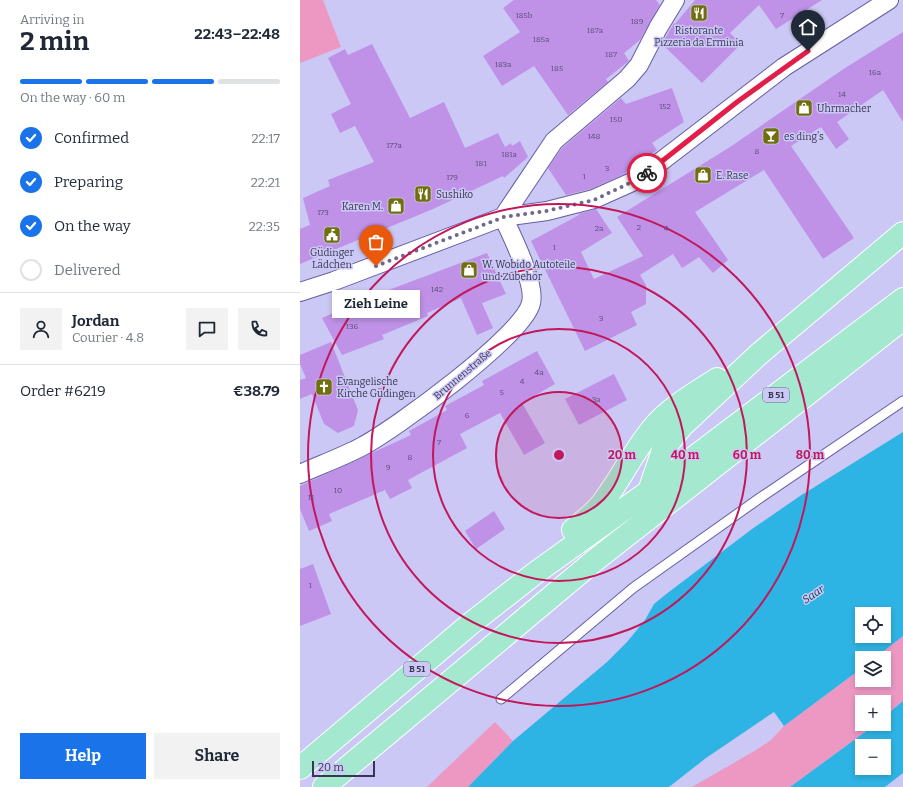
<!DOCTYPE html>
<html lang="en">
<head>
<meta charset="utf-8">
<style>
  body { margin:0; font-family:Bitter,serif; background:#f2f2f3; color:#1f2937; height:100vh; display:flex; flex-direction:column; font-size:15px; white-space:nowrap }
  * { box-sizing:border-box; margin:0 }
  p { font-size:13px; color:#747a83 }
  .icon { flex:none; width:22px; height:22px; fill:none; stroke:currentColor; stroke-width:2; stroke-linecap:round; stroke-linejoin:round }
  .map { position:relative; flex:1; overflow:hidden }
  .drawer { display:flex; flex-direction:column; background:#fff; width:300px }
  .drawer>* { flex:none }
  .tools { position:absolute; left:555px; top:607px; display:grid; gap:8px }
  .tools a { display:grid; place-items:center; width:36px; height:36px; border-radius:0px; background:#fff; box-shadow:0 2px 6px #0003; font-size:20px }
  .scale { position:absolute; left:12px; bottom:10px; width:63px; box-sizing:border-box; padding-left:4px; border:2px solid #393654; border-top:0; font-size:11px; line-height:14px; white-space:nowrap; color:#393654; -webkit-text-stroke:3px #cbc8f5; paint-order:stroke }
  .pin { position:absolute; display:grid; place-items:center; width:34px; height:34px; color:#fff; margin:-41px -17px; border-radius:50% 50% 50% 0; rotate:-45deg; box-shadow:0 0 4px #0007 }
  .pin .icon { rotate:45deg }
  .courier { position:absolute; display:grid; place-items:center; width:40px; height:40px; margin:-20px; border:3px solid #e11d48; border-radius:50%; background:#fff; color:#222; box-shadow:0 1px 5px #0007 }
  .bubble { position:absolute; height:28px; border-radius:0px; background:#fff; box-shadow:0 2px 6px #0003; font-size:13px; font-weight:700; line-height:28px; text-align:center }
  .summary em { font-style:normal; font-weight:700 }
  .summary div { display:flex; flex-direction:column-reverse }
  .summary { display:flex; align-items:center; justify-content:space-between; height:68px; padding:0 20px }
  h1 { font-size:26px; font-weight:700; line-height:30px }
  .bar { display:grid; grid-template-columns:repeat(4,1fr); gap:6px 4px; align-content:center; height:48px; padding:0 20px }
  .bar i { height:5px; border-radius:3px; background:#e0e1e3 }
  .bar .on { background:#1a73e8 }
  .bar p { grid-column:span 4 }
  .line { display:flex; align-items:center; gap:10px; padding:0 20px; border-top:1px solid #e0e1e3 }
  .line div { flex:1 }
  .round { display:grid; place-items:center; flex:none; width:42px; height:42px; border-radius:0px; background:#f2f2f3 }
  ol { padding:0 20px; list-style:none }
  li { display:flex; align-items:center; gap:12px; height:44px }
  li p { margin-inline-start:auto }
  li .icon { padding:4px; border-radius:50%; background:#1a73e8; color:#fff; stroke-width:4 }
  li:last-child { color:#747a83 }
  li i { width:22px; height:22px; border:2px solid #e0e1e3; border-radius:50% }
  .button { display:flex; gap:8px; margin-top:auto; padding:8px 20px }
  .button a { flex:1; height:46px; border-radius:0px; background:#1a73e8; color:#fff; font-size:16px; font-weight:700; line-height:46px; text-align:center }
  .button a+a { background:#f2f2f3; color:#1f2937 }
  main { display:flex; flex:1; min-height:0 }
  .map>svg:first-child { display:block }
</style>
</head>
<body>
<main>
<section class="drawer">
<div class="summary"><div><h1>2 min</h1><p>Arriving in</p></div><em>22:43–22:48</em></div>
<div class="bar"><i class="on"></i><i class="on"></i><i class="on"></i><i></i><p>On the way · 60 m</p></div>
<ol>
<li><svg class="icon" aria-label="check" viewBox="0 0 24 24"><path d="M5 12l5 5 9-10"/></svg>Confirmed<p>22:17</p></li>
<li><svg class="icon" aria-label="check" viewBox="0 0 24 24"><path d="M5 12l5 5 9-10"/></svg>Preparing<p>22:21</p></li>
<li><svg class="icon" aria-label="check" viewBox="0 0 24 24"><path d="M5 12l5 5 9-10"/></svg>On the way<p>22:35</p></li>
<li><i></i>Delivered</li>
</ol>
<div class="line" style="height:72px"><a class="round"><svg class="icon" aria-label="person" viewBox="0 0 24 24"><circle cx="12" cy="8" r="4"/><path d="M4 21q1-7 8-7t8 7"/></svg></a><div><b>Jordan</b><p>Courier · 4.8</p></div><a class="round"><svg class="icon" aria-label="chat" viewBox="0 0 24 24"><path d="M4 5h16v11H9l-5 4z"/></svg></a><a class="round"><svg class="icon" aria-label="phone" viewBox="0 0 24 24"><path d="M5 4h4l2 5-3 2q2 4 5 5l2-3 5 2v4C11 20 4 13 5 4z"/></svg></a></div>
<div class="line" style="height:52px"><div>Order #6219</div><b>€38.79</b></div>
<div class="button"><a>Help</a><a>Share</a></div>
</section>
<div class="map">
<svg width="603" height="787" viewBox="0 0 603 787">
  <rect width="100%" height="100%" fill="#cbc8f5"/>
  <path fill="#ec98c3" d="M0,0H23L41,47L0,63Z
    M603,636V701L584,717V702H562V724H576L490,787H392L456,750L471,740L484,726L562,668V680H584V658H575Z
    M195,722L213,741L168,787H127Z"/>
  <path fill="#2eb4e4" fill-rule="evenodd" d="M603,432V636L575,658H562V668L484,726L474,712L406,758L369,787H168L213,741L307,662L327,642L345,620L354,604L365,595L452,529L500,496ZM562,614H584V636H562ZM410,659L414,665L400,675L393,676L395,670Z
    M603,701V773L585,787H490L576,724H584V717ZM562,746H584V768H562Z"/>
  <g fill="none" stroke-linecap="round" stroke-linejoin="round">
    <path stroke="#2eb4e4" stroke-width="38" d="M353,708L393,676L455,633"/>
  </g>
  <path fill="#bf92e8" d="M214,0H356L360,5L340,40L324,53L329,61L306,79L308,82L268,115L234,66L202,86L183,56L220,32L203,8Z
    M395,0H522L476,29L459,5L430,33L441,44L402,83L362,44L374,23L375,24Z
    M603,32V122L583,90L537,122L549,139L536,149L521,127L491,146L554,238L523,259L464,170L395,212L428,260L413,273L399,257L382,268L373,254L340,275L346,285V304L331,312L337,325L285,351L231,241L279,215L278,214L296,209L312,233L281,252L294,279L343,256L317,217L430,147L545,68Z
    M72,44L110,118L144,102L165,148L198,133L205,147L211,143L212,146L220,141L228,157L204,178L203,176L133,209L0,264V229L10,225L3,198L30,186L28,180L74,162L55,126L40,133L31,114L51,104L28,58L45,49L48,55Z
    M372,88L384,122L352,143L357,150L322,175L291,189L266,195L248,168L262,148L321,98L326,104Z
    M187,253L206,294L182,303L193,328L177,335L161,298L127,313L128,316L82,335L84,339L42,355L22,318L70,297Z
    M31,342L58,410L54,426L38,433L24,424L12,394L0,399V380L6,378L0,364V355Z
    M237,351L255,384L222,403L245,443L224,455L200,413L160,434L167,448L108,480L112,488L90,499L85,490L29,514L32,521L9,531L0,509V486L111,435L109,431L147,410L145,406L184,385L182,381Z
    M314,374L327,400L279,425L265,399Z
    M194,511L205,529L176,549L165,531Z
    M13,564L31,614L0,626V569Z"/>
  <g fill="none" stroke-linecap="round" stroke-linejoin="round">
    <defs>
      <path id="service" d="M201,699L333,588L457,500L603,401"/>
      <path id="minor" d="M203,217L254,141L327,79L339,65L358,28L375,0
        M0,292L34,281L203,217L247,211L294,199L332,182L346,173L484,67L589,0
        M0,474C20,465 42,457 61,447C94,430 224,335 231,303C236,284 212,236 203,217"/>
      <path id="primary" d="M348,494L363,450L382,426L459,354L603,233
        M273,530C285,520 298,511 306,498C322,476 334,451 352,429C369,408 394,394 417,379
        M0,768L169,625L234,574L348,492L603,299
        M24,787L294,561L603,319"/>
    </defs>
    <use href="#service" stroke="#665ea2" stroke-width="11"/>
    <use href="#minor" stroke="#665ea2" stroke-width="20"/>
    <use href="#primary" stroke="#fff" stroke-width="24"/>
    <use href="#service" stroke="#fff" stroke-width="9"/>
    <use href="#minor" stroke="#fff" stroke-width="18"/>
    <use href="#primary" stroke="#a4e8d0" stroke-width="22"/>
  </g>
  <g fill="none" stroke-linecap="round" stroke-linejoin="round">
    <path stroke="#6c698c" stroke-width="4" stroke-dasharray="0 7.2" d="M76,266L204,217L246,211L294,200L332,182L347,173"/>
    <path stroke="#e11d48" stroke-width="5" d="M347,173L437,102L508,51"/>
  </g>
  <circle cx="259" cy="455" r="63" fill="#c2185b" fill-opacity=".12"/>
  <g fill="none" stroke="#c2185b" stroke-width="2">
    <circle cx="259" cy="455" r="63"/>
    <circle cx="259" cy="455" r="126"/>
    <circle cx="259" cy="455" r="188"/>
    <circle cx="259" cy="455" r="251"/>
  </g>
  <defs>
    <symbol id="restaurant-square" viewBox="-11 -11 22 22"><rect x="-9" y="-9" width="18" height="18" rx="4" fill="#706e0d" stroke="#cbc8f5"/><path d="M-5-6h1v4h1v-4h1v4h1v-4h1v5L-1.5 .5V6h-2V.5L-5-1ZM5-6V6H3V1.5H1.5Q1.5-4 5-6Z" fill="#fff"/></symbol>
    <symbol id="shop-square" viewBox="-11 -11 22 22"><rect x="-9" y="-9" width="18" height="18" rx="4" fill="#706e0d" stroke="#cbc8f5"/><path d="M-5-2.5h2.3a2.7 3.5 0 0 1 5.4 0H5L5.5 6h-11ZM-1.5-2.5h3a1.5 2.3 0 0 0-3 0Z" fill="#fff"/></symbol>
    <symbol id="bar-square" viewBox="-11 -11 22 22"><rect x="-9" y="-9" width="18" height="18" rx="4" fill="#706e0d" stroke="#cbc8f5"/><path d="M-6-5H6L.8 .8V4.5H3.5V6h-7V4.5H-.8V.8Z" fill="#fff"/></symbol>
    <symbol id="civic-square" viewBox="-11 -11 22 22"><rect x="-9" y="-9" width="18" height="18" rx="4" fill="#706e0d" stroke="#cbc8f5"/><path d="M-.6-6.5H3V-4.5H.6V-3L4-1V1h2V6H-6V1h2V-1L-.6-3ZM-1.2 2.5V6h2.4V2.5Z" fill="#fff"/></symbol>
    <symbol id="church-square" viewBox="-11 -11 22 22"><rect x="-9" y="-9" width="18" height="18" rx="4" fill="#706e0d" stroke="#cbc8f5"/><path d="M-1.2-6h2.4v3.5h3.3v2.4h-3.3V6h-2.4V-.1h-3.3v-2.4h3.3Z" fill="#fff"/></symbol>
  </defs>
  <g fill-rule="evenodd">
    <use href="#restaurant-square" x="389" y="3" width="20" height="20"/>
    <use href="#shop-square" x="494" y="98" width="20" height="20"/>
    <use href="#bar-square" x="461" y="126" width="20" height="20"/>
    <use href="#shop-square" x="393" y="165" width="20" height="20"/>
    <use href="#restaurant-square" x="113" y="184" width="20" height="20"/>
    <use href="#shop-square" x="86" y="196" width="20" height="20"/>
    <use href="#civic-square" x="22" y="225" width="20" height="20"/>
    <use href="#shop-square" x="159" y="260" width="20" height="20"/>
    <use href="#church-square" x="14" y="377" width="20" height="20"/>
  </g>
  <g text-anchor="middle" stroke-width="3" stroke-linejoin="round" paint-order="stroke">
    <g font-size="8" fill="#5a4d79">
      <text x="224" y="18">185b</text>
      <text x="482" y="18">7</text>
      <text x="337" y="24">189</text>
      <text x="295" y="33">187a</text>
      <text x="241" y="42">185a</text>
      <text x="311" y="57">187</text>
      <text x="203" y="67">183a</text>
      <text x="257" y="71">185</text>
      <text x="575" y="75">16a</text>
      <text x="542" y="97">14</text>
      <text x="365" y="109">152</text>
      <text x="316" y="122">150</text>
      <text x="294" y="139">148</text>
      <text x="94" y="148">177a</text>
      <text x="457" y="154">8</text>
      <text x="209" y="157">181a</text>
      <text x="181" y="166">181</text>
      <text x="307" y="171">3</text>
      <text x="284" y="179">1</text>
      <text x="152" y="180">179</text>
      <text x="23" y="215">173</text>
      <text x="339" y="230">2</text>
      <text x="299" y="231">2a</text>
      <text x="366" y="231">4</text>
      <text x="254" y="250">1</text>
      <text x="137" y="292">142</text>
      <text x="301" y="321">3</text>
      <text x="52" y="329">136</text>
      <text x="239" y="375">4a</text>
      <text x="222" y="384">4</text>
      <text x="202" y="395">5</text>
      <text x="296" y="402">3a</text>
      <text x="167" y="418">6</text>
      <text x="139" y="445">7</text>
      <text x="110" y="460">8</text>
      <text x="88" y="470">9</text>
      <text x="38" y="493">10</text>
      <text x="11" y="500">11</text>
      <text x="10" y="588">1</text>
    </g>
    <g fill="#cbc8f5" stroke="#656284" stroke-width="1">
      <rect x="463" y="388" width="26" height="14" rx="3"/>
      <rect x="104" y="662" width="26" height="14" rx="3"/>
    </g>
    <g font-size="9" font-weight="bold" fill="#393654">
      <text x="476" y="398">B 51</text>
      <text x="117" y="672">B 51</text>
    </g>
    <g font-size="10" fill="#393654" stroke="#cbc8f5" text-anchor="start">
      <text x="399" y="34" text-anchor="middle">Ristorante<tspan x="399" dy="12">Pizzeria da Erminia</tspan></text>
      <text x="517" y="112">Uhrmacher</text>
      <text x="484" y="140">es ding's</text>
      <text x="416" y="179">E. Rase</text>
      <text x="136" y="198">Sushiko</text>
      <text x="83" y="210" text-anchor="end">Karen M.</text>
      <text x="32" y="256" text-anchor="middle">Güdinger<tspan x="32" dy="12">Lädchen</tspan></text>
      <text x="182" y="268">W. Wobido Autoteile<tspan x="182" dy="12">und Zubehör</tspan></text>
      <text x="37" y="385">Evangelische<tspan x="37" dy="12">Kirche Güdingen</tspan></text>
    </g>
    <g font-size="10" fill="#393654" stroke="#cbc8f5">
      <text transform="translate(162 374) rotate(-40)" y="4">Brunnenstraße</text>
    </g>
    <g font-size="11" font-style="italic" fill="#033d51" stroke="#cbc8f5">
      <text transform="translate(513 594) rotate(-34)" y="4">Saar</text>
    </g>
  </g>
  <circle cx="259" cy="455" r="6" fill="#c2185b" stroke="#cbc8f5" stroke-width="2"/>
  <g font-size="12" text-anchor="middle" font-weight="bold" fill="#c2185b" stroke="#cbc8f5" stroke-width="3" stroke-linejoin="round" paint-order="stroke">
    <text x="322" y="459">20 m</text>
    <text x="385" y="459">40 m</text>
    <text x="447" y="459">60 m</text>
    <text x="510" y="459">80 m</text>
  </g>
</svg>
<div class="tools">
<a><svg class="icon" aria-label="locate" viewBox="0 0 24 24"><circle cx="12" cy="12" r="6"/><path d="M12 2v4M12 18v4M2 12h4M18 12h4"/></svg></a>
<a><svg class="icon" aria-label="layers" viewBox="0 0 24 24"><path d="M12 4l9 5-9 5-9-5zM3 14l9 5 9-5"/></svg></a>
<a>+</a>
<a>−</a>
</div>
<div class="scale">20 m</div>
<div class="pin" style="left:76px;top:266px;background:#ea580c"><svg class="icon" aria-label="bag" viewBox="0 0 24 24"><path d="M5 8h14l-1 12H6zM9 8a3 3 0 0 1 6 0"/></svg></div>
<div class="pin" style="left:508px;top:51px;background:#1f2937"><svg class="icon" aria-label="home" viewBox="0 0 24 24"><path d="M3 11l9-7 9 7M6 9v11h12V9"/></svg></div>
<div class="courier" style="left:347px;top:173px"><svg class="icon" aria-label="bike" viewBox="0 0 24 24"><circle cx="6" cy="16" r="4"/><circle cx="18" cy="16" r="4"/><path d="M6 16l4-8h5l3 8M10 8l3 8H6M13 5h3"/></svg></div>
<div class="bubble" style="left:32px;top:290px;width:88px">Zieh Leine</div>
</div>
</main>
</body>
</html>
